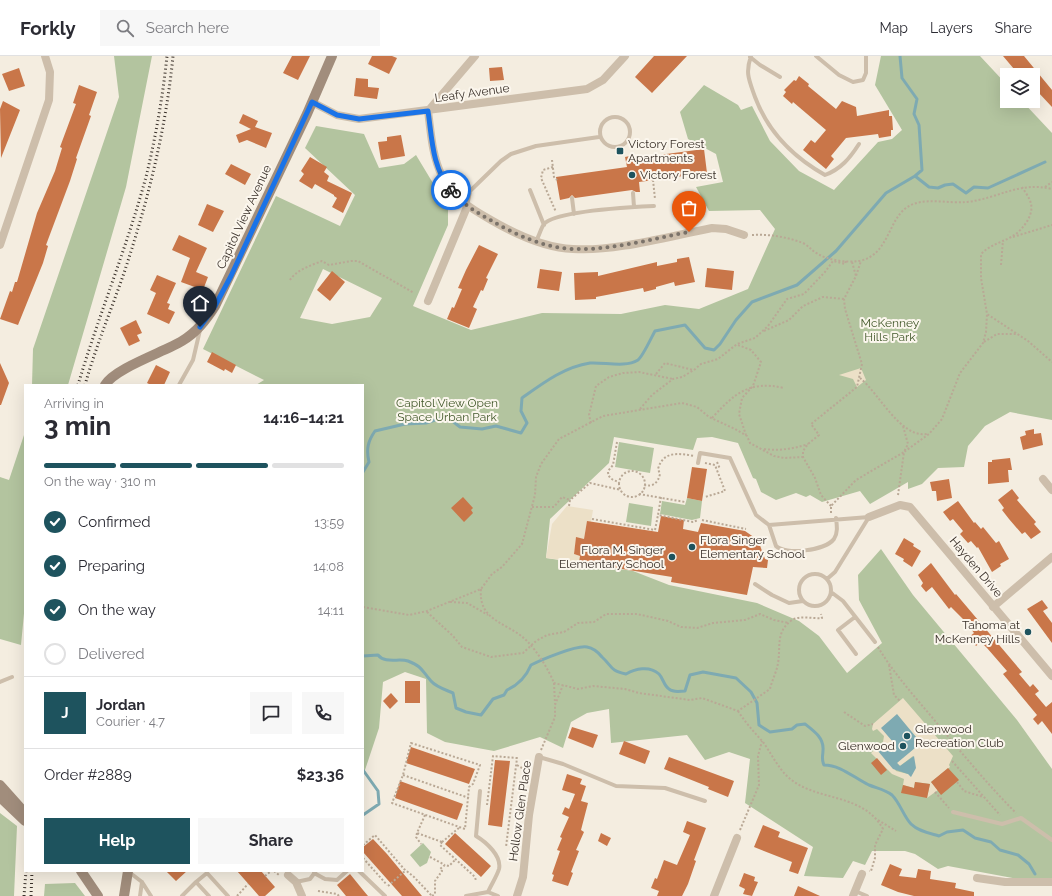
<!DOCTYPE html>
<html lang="en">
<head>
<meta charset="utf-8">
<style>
  body { margin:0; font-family:Raleway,sans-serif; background:#f7f7f7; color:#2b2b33; height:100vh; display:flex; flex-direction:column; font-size:15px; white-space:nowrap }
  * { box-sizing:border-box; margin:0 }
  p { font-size:13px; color:#7c7c81 }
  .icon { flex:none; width:22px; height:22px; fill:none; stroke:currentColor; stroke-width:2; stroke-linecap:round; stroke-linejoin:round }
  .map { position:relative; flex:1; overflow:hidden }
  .panel { position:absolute; left:24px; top:328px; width:340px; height:488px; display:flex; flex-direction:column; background:#fff; border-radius:0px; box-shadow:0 4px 16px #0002 }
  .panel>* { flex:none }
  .fabs { position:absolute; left:1000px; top:12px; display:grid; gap:8px }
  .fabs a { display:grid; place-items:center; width:40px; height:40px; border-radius:0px; background:#fff; box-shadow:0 4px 16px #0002; font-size:20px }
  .pin { position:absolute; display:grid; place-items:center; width:34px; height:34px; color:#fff; margin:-41px -17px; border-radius:50% 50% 50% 0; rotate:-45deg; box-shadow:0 0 4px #0007 }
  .pin .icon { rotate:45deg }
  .courier { position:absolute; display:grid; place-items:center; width:40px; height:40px; margin:-20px; border:3px solid #1a73e8; border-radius:50%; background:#fff; color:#222; box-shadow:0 1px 5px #0007 }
  .headline em { font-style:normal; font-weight:700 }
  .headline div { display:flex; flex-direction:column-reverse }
  .headline { display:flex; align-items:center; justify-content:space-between; height:68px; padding:0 20px }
  h1 { font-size:26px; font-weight:700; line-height:30px }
  .bar { display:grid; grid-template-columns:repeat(4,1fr); gap:6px 4px; align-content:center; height:48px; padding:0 20px }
  .bar i { height:5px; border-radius:3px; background:#e1e1e2 }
  .bar .selected { background:#1e535e }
  .bar p { grid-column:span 4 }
  .line { display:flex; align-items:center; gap:10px; padding:0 20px; border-top:1px solid #e1e1e2 }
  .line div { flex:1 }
  .round { display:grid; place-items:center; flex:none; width:42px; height:42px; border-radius:0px; background:#f7f7f7 }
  ol { padding:0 20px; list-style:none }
  li { display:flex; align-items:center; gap:12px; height:44px }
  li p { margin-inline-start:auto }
  li .icon { padding:4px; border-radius:50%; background:#1e535e; color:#fff; stroke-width:4 }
  li:last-child { color:#7c7c81 }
  li i { width:22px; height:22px; border:2px solid #e1e1e2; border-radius:50% }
  .button { display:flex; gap:8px; margin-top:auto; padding:8px 20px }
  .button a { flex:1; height:46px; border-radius:0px; background:#1e535e; color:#fff; font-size:16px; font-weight:700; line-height:46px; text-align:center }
  .button a+a { background:#f7f7f7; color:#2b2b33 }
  header { display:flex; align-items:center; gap:24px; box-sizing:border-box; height:56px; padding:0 20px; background:#fff; border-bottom:1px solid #e1e1e2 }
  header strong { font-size:19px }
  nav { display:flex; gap:22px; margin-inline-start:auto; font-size:14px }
  .search { width:280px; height:36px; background:#f7f7f7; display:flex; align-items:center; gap:10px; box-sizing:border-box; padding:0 14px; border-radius:0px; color:#7c7c81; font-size:15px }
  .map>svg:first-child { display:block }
</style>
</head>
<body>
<header>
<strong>Forkly</strong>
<div class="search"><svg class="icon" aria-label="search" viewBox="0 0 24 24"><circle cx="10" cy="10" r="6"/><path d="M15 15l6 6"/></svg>Search here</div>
<nav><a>Map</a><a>Layers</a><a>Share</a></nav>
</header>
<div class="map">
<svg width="1052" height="840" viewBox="0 0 1052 840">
  <rect width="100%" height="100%" fill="#f4ede0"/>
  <path fill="#b3c49f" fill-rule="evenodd" d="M114,0H152L126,131L68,329H32L33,293L119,41Z
    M881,0H980L1007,29V45H1022L1052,77V364L1010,356L985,370L968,390L964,411L938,412L922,428L908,433V426L870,448L860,435L822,446L810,439L806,441L796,437L776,444L761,436L756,423L753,422L738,387L712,381L697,382L693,394L614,381L609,407L550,463L546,502L633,515L669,529L757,547L799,565L819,580L847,617L882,587L859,544L858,519L881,493L913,539L1017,664L1052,713V823L1024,824L948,810L938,813L915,798L905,795H872L865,809L853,805L843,822L804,820L813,791L745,747L750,703L729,696L705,704L687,679L611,687L609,653L587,657L571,666L563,692L540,681L494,695L445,686L427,677L426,623L405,616L383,626L379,672L363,720V329H256L264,324L203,293L276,140L340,170L355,139L305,92L316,70L364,78L379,112L404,108L416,99L448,152V169L413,250L471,274L542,257L621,258L665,249L699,253L748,233L775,173L760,154L709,155L696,131L723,126L716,98L688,83L680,56L704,29L738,49L741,54L752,50L770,85L799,115L834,134L878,86L892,83L902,74L875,29ZM323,213L382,242L370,261L332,268L300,262Z
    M25,376V547L21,589L0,583V421L9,424Z
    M619,386L654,392L650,417L615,411Z
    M687,442L702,445L700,462L692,464L660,458L662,445L685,449Z
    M629,447L653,451L651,470L626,466Z
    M0,757L17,770L14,840H0Z
    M423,787L431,796L427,807L420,811L410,799Z
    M75,827L85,840H44L45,828Z"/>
  <path fill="#ece0c7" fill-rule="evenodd" d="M861,312L866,324L857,331L853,323L839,319Z
    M567,450L593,454L591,466H587L584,483L576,482L574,498L580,500L579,506L546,502L552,468Z
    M903,642L953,700L949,709L950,711L931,726L938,734L927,742L930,728L915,726L914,732L903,729L904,723L892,718L871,697L883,686L884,680L877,673L873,675L872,673L873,668ZM893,686L897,707L900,710L913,700L908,718L896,715L882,695Z"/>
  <path fill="#7eaab2" d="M897,658L921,687L897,707L900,710L914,700L916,712L911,721L908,718L893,713L878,695L881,693L882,695L893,686L881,672Z"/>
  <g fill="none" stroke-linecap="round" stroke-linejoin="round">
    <path stroke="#7eaab2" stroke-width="3" d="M900,0L902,22L917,43L914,58L919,69L922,114L915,120
      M363,416L369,406C366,393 368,385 375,375L405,368L426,367L438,363L451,364L460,371L482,373L496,370L521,377L527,367L521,355L522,342C543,327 564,311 590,307C605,306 625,312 638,304C643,300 651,282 655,275L685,269L705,292L714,294L720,288L736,264L752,246L797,229L836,195L886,137L915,120L929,131L938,132L945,129L953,128L966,137L974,131L988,132L1045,106
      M363,600L378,599C385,608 399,602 408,605C423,611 421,614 431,625C436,631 446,634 453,637L456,652L466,656L481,659L493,643L504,639L507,634C518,629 526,621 531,609C541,604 576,589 587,591C593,592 598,596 602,601C613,611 609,614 626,618C635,613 649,609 659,618C663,622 664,630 669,633C674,637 680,635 685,635L690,619L703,616L736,622L751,636L757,647L759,669L770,676L792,673L797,669L805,668C814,675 824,682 823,694C823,700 821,703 824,709C841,709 854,722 869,729C876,732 886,734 892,739C900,747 904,761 911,768C918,775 929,777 939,780L947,776L963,774L975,782L991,786L1000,794L1018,799L1029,808L1035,818
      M363,714L378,735L379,748L363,759"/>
  </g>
  <path fill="#c97649" d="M292,0H310L298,24L283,17Z
    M372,0H392L397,2L389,18L368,8Z
    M654,0H687L652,37L635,21Z
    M1003,0H1024L1052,34V51L1037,35L1033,38V19H1019Z
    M502,11L504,24L490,25L489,12Z
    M19,12L25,30L9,35L2,18Z
    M799,20L809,28L808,30L836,53L842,45L856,51L857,60L889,54V60H892L893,74H891V80L879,82L878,78L846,82L831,100L834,103L826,113L803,94L811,84L815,87L826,74L793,46L792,48L783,40L786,36L784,34L794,24L796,25Z
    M356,22L368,23V31L379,32L377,43L354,40Z
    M79,29L97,36L89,59L91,60L76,102L77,103L70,125L46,189L48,190L43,207L18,269L0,263L10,235L12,236L15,226H17L37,157L55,115L62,92L60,91L76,48L73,47Z
    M3,45L20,54L1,102L0,53Z
    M243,58L258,65L255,71L272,77L266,92L247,84L239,87L236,79L251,73L239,67Z
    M401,79L405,100L381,104L378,86L387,85V81Z
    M704,93L707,117L639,126L640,136H636L632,134L575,142L572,139L569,142L560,144L556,121L627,111L625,101L635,99L636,102Z
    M310,101L327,111L324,116L329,120L327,125L352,137L343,157L332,151L337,142L334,140V139L315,128L312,133L299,125L304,118L301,115Z
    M231,108L251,118L245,129L225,118Z
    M207,148L224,155L213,176L198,169Z
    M179,179L207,192L196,216L208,221L203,234L181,226L190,202L172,194Z
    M479,189L498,198L486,222L488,223L483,235L481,234L473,251L477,253L469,272L447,263L452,251L454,252L462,233L458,232L466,214Z
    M689,201L695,226L675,230L674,226L656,231V233L644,236L643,232L596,241V243L575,244L574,217L598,216V220L657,206V210L677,206V203Z
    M707,212L734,215L732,234L705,231Z
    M540,213L562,216L559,235L537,232Z
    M332,215L345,226L330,245L317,234Z
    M157,219L176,227L167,247L170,248L168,253L175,256L169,268L147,258L156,237L150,234Z
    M136,264L142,277L137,279L140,285L129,290L120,272Z
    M212,296L236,309L232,317L225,313L224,315L207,306Z
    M0,307L9,327L1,349H0Z
    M156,309L170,316L164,329H151L147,327Z
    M1034,373V378L1041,377L1043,389L1023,394L1020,381L1026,379L1025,375Z
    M1010,402L1012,414H1008L1009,426L988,428V406H992V404Z
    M692,411L707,413L702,445L687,442Z
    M949,423L952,442L937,445L936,435H932L930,426Z
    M1012,433L1019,442L1017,444L1036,466L1034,468L1041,476L1031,483L1025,476L1022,478L1009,463L1002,454L1004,452L998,444Z
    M463,441L473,452L471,454L473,457L464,466L451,452Z
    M958,445L974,467L975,466L981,473L983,471L996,487L999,485L1009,503L1000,508L1001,510L992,516L978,491L977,492L971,485L968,487L960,478L963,475L953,463L950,465L943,456Z
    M661,460L684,464L683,473L698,476L701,467L745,475L758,484L765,503L768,504L767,512L753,511L747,539L671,526L672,521L579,506L580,500L574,498L576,481L584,483L587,465L658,476Z
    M904,482L914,488L913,490L921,495L912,511L903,505L904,503L895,498Z
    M931,507L955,539L956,538L1022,616L1019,618L1030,631L1033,628L1039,635L1035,638L1046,651L1052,646V678L1042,665L1038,669L1033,663L1037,659L1003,618L1007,615L987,592L981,586L976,590L969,581L974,577L964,564L951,551L949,553L932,531L926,536L921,530L923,527L918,519Z
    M1042,544L1048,552L1043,555L1052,567V587L1027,553Z
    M405,625H420V647H405Z
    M391,637L398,645L390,653L383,645Z
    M572,671L598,679L593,692L568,682Z
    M624,685L650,695L645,708L619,698Z
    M411,691L475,713L469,728L406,707Z
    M669,701L734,725L728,741L708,733L709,731L664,713Z
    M877,702L887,714L881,719L871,707Z
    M495,704L510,705L502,771L488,769Z
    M948,712L959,724L941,739L931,726Z
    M567,718L582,723L580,728L586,730L581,745L588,747L581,774L584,776L576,794L579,795L571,816L573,817L568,830L552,825L554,819L552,818L560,795L557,794L562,782L560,781L569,761L562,758L565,751L569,753L575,738L562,734Z
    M400,725L463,748L457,764L395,742Z
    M915,726L930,728L927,742L901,737L903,729L914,732Z
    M687,765L706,772L694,804L696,805L688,828L682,840H657L659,835L651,832L655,822L657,823L664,804L677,809L690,779L683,776Z
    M763,769L780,776L778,781L808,792L798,818L789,815L792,806L754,791Z
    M455,777L491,810L481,821L445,788Z
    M601,777L611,782L607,790L598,785Z
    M373,783L387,798L422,840H402L363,796V791Z
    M890,808L902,813L899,820L916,822L918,813L931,815L930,823L956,827L955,832L974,836V840H914L898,836L881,829Z
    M166,815H187L176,825Z
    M237,815H261L275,831L265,840H259Z
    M744,817L755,821L754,825L758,826L752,840L743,838L745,833L739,830Z
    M350,818L363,834L368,840H346L337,829Z
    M798,830L820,840H794Z"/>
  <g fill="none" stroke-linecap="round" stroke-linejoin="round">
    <path stroke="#b9a895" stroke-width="2" stroke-dasharray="2 2" stroke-linecap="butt" d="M552,104L554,121L557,124
      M553,111L543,114L541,122L556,156
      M653,124L655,143
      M1022,131C1025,136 1030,142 1031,148C1034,160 1021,176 1011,181C1000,187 990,189 981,198V222L987,258L1028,285L1052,306
      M1045,131L1052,126
      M752,179C769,178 787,181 803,187C809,190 812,195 818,198C828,204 847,207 859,205C888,200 888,165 906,152C922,140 948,148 966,146C998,143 1018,125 1052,133
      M1013,181L1052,169
      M852,206L856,220
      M1001,209L1003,184
      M290,224C296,214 312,209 322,205L329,209L351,205H358L414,237
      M764,275L789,264L803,250L823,241L844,243
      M984,286L997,278H1016
      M738,289L751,294L761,306L753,330L742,342L739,358L746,379
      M656,318L665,307L693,314
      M860,322C879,337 900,382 927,378
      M640,353L652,339L673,323L682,321L694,314L701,308L718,303L737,288L755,282L768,270L787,243L804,238L825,216L833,205L845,208L846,205
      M712,362C734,338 749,324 784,332
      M591,367L589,359L596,330L609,321L623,317L639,316L673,323
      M617,386L613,409L608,415C608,422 612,424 619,426
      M764,393C779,395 793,393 808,388
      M717,406L720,413
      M705,407L715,409L725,435L705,441
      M619 428a13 13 0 1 1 26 0a13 13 0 1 1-26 0Z
      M644,429C653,431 658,427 660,418L658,413C663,395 678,397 694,400
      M639,438L685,446
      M898,439L904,396L929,378L942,363L960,317L983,287L986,276L987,258
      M661,441L658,459L693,466L698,464
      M569,450L570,444L590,427L621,434
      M831,450L821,439L815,422L803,401V395L808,388L819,379L811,368L857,331L862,308L845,253L844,243L856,220L861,205
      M532,451H554L562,441L570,444
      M831,457V450L856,424L904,396L908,388L903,370
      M592,463L655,474L658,459
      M702,464L746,473
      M481,533C478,566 508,566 527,585C537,595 549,614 554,627L578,633L593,630L625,633L639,637L690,644L702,642L738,655L770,633C772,624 777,615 778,607C781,591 775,576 792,564C800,559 813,563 822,562L821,558
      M450,546L467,547L488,559
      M363,551L409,559L427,555L481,533L492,518L502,511L522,488L535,439L536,421L541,408L559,383L603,360L682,347L697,351L709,361L735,373L747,380L750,387L774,400L784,402L803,401
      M427,556L453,580L462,591L491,601L523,597L536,585L547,579L564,576L578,567L594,566L606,558H637L668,565L681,571L697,572L713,567L745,564L760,558L774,564L789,567
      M878,591C894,618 916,642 936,666C962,697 987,728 1016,757
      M889,609L894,639L900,645
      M554,627L555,648
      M738,655C745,666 754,676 763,686C771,697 778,712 788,721C815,746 863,736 883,773L875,789V802L871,815H869
      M844,656L865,670L873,668
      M411,687L480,709L473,728L469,731L465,773L392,747L403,719Z
      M541,694L555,661V649L563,629
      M952,705L1000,759
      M517,709L525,714
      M403,719L469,742
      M957,726L964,735L983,741
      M935,736L949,752
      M487,749L493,700L517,702L506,791
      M425,759L417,777L442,786
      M878,764L896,775
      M740,774L759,729L758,700L762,685
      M417,777L416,781L421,788
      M442,786L440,789L475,821L476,825
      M442,786L460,771
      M363,789L375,779L404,813L414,821L432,840
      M430,801L445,809
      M363,802L387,829
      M274,815L279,819
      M265,820L271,815
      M388,830L406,814
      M318,835L337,838L339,840
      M237,840L248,828
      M432,840L435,838V825L442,815L440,813L445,809L449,810L456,803"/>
    <path stroke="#cdbeab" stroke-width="4" d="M751,0C745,17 749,24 755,41C768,76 793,101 825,119C841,113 850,102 859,88
      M816,0L839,19L853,26L863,24L866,17V0
      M750,1L760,9L780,21
      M600 76a15 15 0 1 1 30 0a15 15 0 1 1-30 0Z
      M530,134L544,169
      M633,137L634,151
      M572,142L574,158
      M467,150L470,135L501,105L511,98L536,90L599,81
      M536,185C539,180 541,172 544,168C556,155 633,151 654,150
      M179,329L193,304L200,274
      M698,407L700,397L730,402L756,459L769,469
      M836,462C837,470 838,477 834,483C825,495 785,499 776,490L769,469L869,461
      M799 534a16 16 0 1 1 32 0a16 16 0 1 1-32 0Z
      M827,523L835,516L869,461
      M755,528L772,539L789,547L803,545
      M831,536L843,545L875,586
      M855,561L838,574L856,598
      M0,626L12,621
      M539,701L563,708L616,730L665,732L705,745
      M480,735L476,780C486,786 502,800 499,813C497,820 491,829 488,836
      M953,756L1002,768L1021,762L1052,784
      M359,815L385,840
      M129,816L142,826L151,840
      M314,817L325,823L337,824L347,815
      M296,826L310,823L316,815
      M855,835L867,840
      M140,840L142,826
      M182,840L196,826
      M209,840L196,826L207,817L228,840
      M466,840L488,836L498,840"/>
    <path stroke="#cdbeab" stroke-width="8" d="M312,46L337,59L359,63L587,33L603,24L625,0
      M428,55C431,77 432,100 442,120C453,142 470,152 491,164C515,178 545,192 573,193C614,196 670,180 712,172L726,173L744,179
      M428,55L475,0
      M0,189L49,44L50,16L45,0
      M428,245L467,151
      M1043,423L1052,434
      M869,461L900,449L910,451L1052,620
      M993,551L1052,501
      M288,819L296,826L302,840
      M977,822L1005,826H1052
      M517,840L523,821L529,759L539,701
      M714,840L737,782
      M853,840L862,818"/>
    <path stroke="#a18d7c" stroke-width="10" d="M105,329C115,312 164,296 182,285C197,276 206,264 215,250L307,58L332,0
      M0,729L25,757
      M0,741L25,765
      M81,815L98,840
      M124,840L128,815"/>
    <path stroke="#3a312a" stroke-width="3" stroke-dasharray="1 3" stroke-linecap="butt" d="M78,329C99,258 128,189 147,117C156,79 163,39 167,0
      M85,329C96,290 112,252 125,214C148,144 166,73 173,0
      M24,840L26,815
      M31,840L32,815"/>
  </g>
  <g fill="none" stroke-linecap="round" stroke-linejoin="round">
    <path stroke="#7b736a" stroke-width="4" stroke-dasharray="0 7.2" d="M451,134C462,148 476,156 492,165C516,179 547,193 575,193C613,194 651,183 689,176"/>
    <path stroke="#1a73e8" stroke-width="5" d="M200,271L215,250L231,220L312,46L337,59L359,63L428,55C432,82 432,112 451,134"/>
  </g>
  <g fill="#1e535e" stroke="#fbf6ed" stroke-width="1.5">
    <rect x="616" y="91" width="8" height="8" rx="2"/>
    <circle cx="632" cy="119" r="4"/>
    <circle cx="692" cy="491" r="4"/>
    <circle cx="672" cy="501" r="4"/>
    <circle cx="1028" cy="576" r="4"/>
    <circle cx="907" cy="680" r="4"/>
    <circle cx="903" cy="690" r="4"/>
  </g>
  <g text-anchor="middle" stroke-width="4" stroke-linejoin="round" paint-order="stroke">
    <g font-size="12" fill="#3a312a" stroke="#fbf6ed">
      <text transform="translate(472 37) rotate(-8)" y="4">Leafy Avenue</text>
      <text transform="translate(244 161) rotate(-65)" y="4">Capitol View Avenue</text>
      <text transform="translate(976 511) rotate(50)" y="4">Hayden Drive</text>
      <text transform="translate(520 755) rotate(-82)" y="4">Hollow Glen Place</text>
    </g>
    <g font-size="12" fill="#3a312a" stroke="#fbf6ed" text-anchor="start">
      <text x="628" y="92">Victory Forest<tspan x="628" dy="14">Apartments</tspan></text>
      <text x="640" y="123">Victory Forest</text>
      <text x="700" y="488">Flora Singer<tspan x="700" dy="14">Elementary School</tspan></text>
      <text x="664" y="498" text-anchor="end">Flora M. Singer<tspan x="664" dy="14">Elementary School</tspan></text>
      <text x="1020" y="573" text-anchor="end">Tahoma at<tspan x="1020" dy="14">McKenney Hills</tspan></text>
      <text x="915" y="677">Glenwood<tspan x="915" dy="14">Recreation Club</tspan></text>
      <text x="895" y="694" text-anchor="end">Glenwood</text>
    </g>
    <g font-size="12" fill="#445a2d" stroke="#fbf6ed">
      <text x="890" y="271">McKenney<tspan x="890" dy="14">Hills Park</tspan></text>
      <text x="447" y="351">Capitol View Open<tspan x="447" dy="14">Space Urban Park</tspan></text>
    </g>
  </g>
</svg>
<div class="fabs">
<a><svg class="icon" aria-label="layers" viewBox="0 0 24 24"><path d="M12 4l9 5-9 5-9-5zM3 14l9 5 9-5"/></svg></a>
</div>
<div class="pin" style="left:689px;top:176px;background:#ea580c"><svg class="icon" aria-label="bag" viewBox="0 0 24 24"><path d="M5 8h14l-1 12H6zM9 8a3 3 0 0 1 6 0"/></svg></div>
<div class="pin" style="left:200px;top:271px;background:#1f2937"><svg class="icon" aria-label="home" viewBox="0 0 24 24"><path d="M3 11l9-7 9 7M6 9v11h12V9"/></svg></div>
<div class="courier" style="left:451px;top:134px"><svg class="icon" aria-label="bike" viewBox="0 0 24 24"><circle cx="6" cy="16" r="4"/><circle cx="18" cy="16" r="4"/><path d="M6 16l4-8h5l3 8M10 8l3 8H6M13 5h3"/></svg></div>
<section class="panel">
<div class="headline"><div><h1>3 min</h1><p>Arriving in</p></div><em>14:16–14:21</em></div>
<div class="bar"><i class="selected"></i><i class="selected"></i><i class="selected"></i><i></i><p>On the way · 310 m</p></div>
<ol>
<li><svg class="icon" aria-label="check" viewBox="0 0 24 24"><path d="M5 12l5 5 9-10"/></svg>Confirmed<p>13:59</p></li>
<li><svg class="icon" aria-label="check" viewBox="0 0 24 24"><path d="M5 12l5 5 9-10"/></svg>Preparing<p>14:08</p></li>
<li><svg class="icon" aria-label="check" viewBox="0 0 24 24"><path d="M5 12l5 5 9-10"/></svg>On the way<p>14:11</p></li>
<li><i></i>Delivered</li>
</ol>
<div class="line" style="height:72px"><b class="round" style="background:#1e535e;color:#fff">J</b><div><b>Jordan</b><p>Courier · 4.7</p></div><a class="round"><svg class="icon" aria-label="chat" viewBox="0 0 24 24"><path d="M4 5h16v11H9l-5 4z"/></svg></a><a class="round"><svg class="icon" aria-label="phone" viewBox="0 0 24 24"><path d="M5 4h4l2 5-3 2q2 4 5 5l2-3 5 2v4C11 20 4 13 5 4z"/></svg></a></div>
<div class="line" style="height:52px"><div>Order #2889</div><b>$23.36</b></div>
<div class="button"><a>Help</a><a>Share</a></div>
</section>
</div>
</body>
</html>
